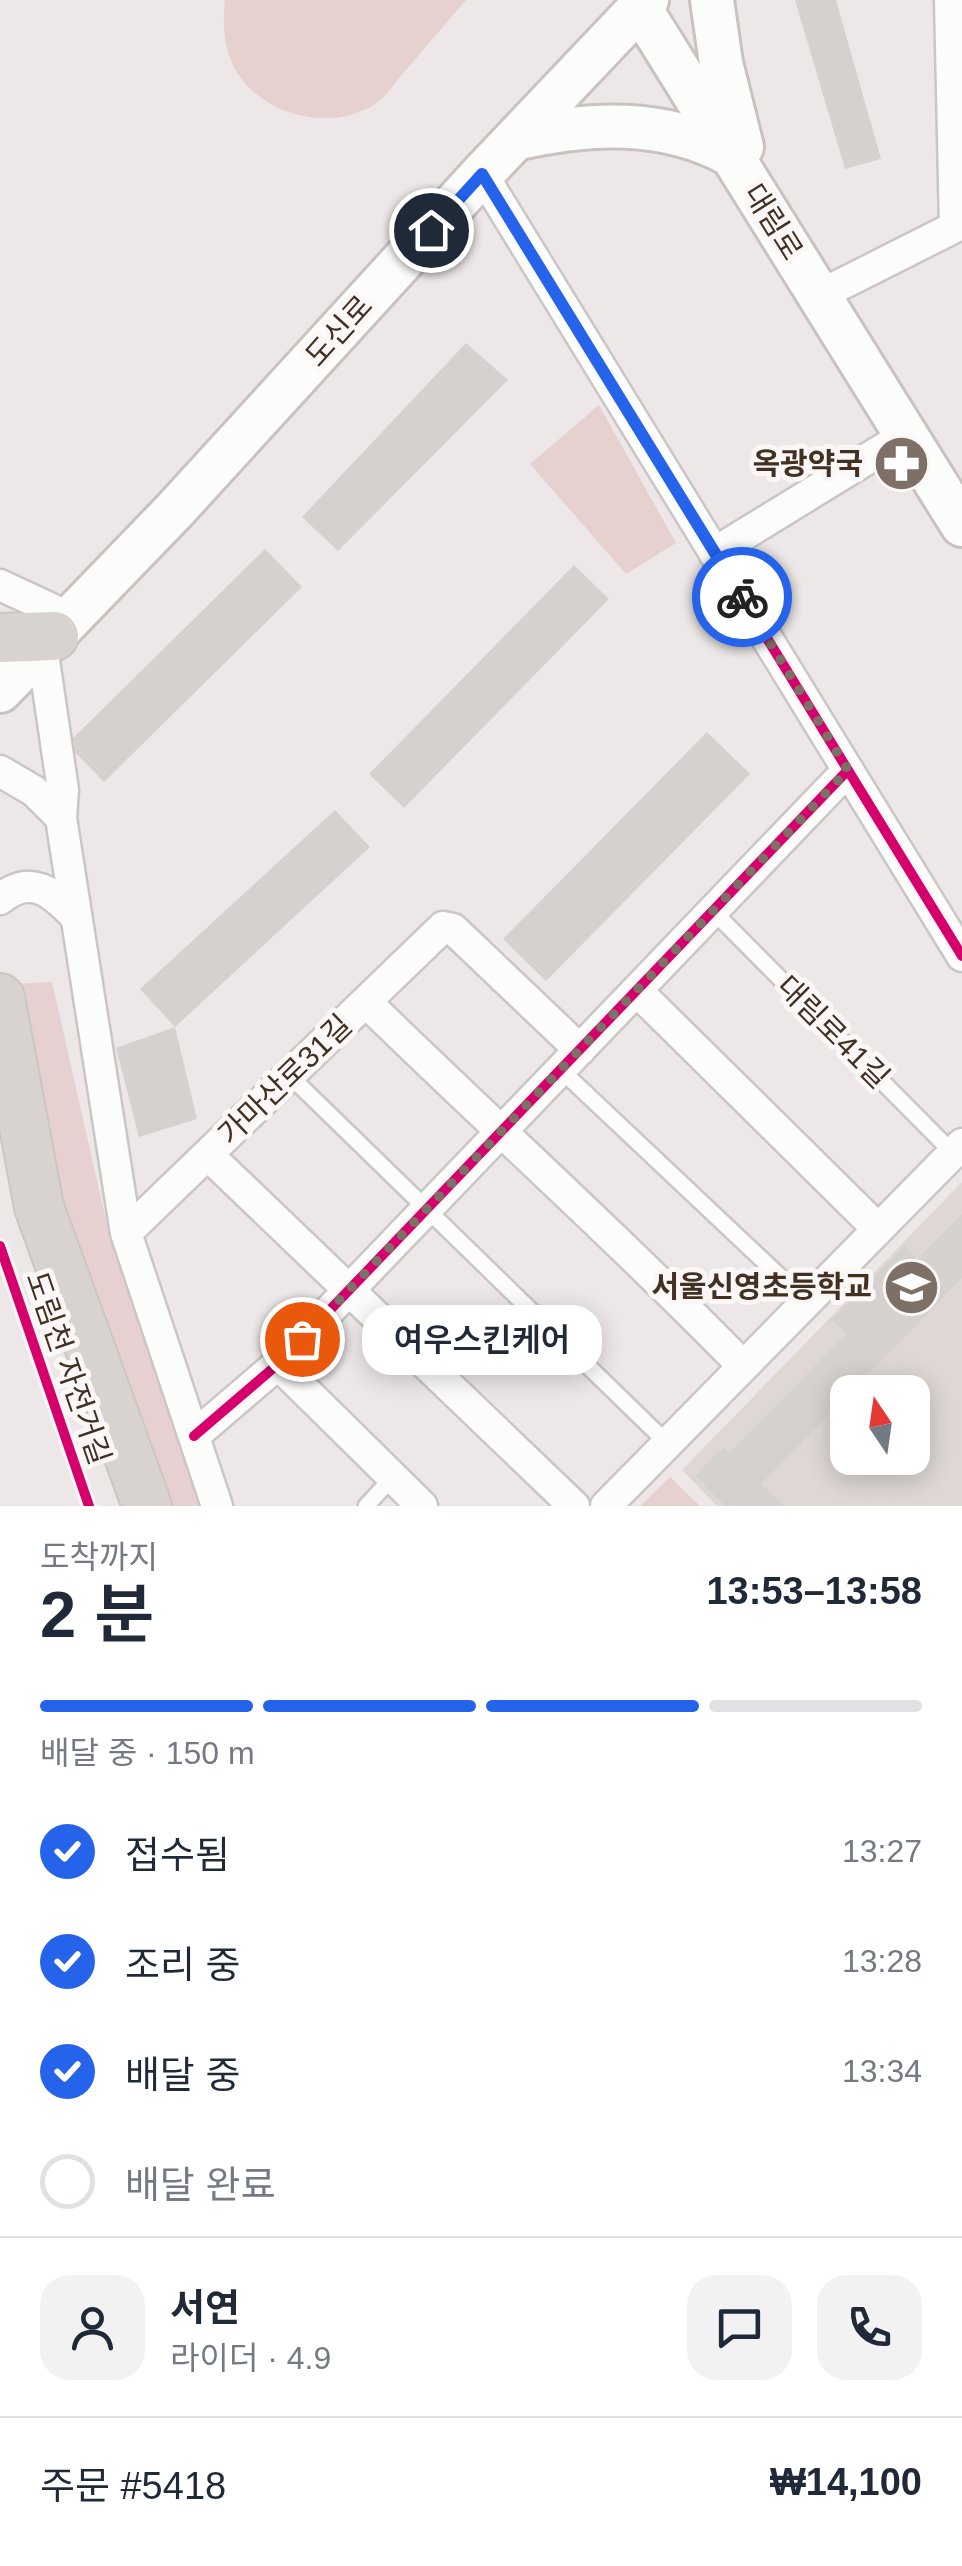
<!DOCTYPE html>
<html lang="ko">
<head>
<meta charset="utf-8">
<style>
  body { margin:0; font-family:Arial,"Noto Sans KR",sans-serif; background:#f2f2f3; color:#1f2937; height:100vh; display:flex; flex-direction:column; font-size:38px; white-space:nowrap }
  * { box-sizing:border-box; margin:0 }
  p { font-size:32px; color:#747a83 }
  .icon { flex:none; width:55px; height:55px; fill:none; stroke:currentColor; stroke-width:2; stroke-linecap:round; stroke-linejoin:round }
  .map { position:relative; height:1506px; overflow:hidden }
  .sheet { display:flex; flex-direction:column; background:#fff; flex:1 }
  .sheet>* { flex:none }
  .needle { width:65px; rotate:347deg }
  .buttons { position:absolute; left:830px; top:1375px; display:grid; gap:20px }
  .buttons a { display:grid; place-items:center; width:100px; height:100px; border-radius:20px; background:#fff; box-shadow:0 5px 25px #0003; font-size:50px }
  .pin { position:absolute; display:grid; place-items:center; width:85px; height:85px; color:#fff; margin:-42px; border:5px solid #fff; border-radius:50%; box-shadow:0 2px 10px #0007 }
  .courier { position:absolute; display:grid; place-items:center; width:100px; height:100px; margin:-50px; border:8px solid #2563eb; border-radius:50%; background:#fff; color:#222; box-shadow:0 2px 12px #0007 }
  .bubble { position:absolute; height:70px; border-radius:30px; background:#fff; box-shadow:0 5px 25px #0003; font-size:32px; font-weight:600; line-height:70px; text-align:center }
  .overview em { font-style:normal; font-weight:600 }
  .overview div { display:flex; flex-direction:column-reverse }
  .overview { display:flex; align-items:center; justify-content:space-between; height:170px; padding:0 40px }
  h1 { font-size:65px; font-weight:600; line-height:75px }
  .bar { display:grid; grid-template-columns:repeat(4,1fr); gap:15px 10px; align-content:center; height:120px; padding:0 40px }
  .bar i { height:12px; border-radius:8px; background:#e0e1e3 }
  .bar .active { background:#2563eb }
  .bar p { grid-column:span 4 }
  .line { display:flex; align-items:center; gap:25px; padding:0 40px; border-top:2px solid #e0e1e3 }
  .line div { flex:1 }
  .round { display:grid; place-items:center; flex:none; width:105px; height:105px; border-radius:30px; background:#f2f2f3 }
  ol { padding:0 40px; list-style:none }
  li { display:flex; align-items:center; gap:30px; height:110px }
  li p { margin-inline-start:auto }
  li .icon { padding:10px; border-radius:50%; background:#2563eb; color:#fff; stroke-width:4 }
  li:last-child { color:#747a83 }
  li i { width:55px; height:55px; border:5px solid #e0e1e3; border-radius:50% }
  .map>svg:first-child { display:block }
</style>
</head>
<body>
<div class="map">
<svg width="962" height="1506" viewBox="0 0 962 1506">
  <rect width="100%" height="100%" fill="#ede8e7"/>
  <path fill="#ded7d4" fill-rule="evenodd" d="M962,1182V1506H717L682,1470ZM848,1392H912V1458H848Z"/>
  <path fill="#e6d0d0" d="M225,0H466C446,23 426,47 406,70C396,81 387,96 375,104C333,132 266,117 238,74C224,53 222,24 225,0Z
    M599,405L676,543L626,574L530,464Z
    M52,982L110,1238L199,1506H158L61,1214L11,984Z
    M670,1477L700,1506H640Z"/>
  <path fill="#d5d1cf" d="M795,0H836L881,159L845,169Z
    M466,343L508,380L338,551L302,517Z
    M265,549L302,587L104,782L67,744Z
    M574,565L609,599L404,808L369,774Z
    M707,732L750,774L546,981L503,939Z
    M335,810L370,847L175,1027L140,989Z
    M175,1027L197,1119L139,1137L116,1048Z
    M962,1214V1278L761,1484L784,1506H725L695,1476L723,1447L730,1453L846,1334L832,1320L904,1246L918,1259Z"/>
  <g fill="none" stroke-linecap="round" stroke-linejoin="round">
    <defs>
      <path id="lane" d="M713,911L953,1153
        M561,1070L807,1302
        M290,1076L667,1443
        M366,1506L393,1477"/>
      <path id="street" d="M950,0L955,227
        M482,174L962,956
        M820,295L955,227
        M714,553L906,435
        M0,585L71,618
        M0,771L34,791L61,818L63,790L42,647
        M61,818L126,1233L217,1506
        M0,899C32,873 53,893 76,917
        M637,991L878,1229
        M366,1002C491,1124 621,1241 743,1366
        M208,1155L574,1506
        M126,1233L443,927L453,929L580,1050
        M278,1364L422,1506
        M194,1436L278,1364L848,770
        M606,1506L962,1144"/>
      <path id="secondary" d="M712,0L721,63L742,147
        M640,8L962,525
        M515,139C589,122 664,118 731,155
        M0,691L174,511L482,174L647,0"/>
      <path id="primary" d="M0,638L54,636
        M0,998L39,1207L147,1506"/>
    </defs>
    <use href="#lane" stroke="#cac6c5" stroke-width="20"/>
    <use href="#street" stroke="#cac6c5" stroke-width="35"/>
    <use href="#secondary" stroke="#c9c3c0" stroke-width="48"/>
    <use href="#primary" stroke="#ccc6c2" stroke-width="52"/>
    <use href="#lane" stroke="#fcfcfb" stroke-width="15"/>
    <use href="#street" stroke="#fcfcfb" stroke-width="30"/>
    <use href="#secondary" stroke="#fcfcfb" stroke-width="42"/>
    <use href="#primary" stroke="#d8d3ce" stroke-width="48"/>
    <defs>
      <path id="cycleway" d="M482,174L962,956
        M0,1246L89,1506
        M194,1436L278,1364L848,770"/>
    </defs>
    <use href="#cycleway" stroke="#fbf7f6" stroke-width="16"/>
    <use href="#cycleway" stroke="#d6006c" stroke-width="10"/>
  </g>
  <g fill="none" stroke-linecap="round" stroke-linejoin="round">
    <path stroke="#7e7067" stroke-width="10" stroke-dasharray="0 18" d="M302,1339L848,770L742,597"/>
    <path stroke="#2563eb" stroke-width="12" d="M431,230L482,174L742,597"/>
  </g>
  <defs>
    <symbol id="pharmacy-disc" viewBox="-11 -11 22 22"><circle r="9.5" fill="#7e7067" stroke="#fbf7f6"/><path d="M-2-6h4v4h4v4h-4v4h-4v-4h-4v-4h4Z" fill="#fff"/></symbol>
    <symbol id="school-disc" viewBox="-11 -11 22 22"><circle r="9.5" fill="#7e7067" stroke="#fbf7f6"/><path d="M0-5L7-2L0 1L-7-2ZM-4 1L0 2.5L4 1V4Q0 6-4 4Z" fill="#fff"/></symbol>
  </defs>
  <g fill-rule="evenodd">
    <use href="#pharmacy-disc" x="870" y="432" width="63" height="63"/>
    <use href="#school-disc" x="880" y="1256" width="63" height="63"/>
  </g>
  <g text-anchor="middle" stroke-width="10" stroke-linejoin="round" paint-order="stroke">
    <g font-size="30" fill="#423022" stroke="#fbf7f6">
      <text transform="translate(773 222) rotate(58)" y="10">대림로</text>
      <text transform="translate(339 331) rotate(-48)" y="10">도신로</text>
      <text transform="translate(833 1032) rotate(45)" y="10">대림로41길</text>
      <text transform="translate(285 1080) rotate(-44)" y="10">가마산로31길</text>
      <text transform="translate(68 1368) rotate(71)" y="10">도림천 자전거길</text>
    </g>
    <g font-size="30" font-weight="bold" fill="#423022" stroke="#fbf7f6" text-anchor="end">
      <text x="863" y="474">옥광약국</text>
      <text x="872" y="1297">서울신영초등학교</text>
    </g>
  </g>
</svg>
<div class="buttons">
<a><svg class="needle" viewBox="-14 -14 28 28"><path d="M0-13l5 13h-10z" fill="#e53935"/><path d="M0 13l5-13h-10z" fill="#747a83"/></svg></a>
</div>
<div class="pin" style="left:302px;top:1339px;background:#ea580c"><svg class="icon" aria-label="bag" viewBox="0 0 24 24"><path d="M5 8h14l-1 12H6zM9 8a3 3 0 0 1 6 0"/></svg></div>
<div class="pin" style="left:431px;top:230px;background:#1f2937"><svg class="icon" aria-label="home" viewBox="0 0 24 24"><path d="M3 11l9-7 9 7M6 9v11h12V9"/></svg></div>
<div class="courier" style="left:742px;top:597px"><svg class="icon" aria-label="bike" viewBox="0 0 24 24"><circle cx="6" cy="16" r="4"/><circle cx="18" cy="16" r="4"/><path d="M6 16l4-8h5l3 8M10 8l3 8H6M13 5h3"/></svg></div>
<div class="bubble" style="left:362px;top:1305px;width:240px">여우스킨케어</div>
</div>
<section class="sheet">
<div class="overview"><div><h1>2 분</h1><p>도착까지</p></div><em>13:53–13:58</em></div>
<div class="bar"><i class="active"></i><i class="active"></i><i class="active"></i><i></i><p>배달 중 · 150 m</p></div>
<ol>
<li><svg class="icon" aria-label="check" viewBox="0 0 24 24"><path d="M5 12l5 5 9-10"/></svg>접수됨<p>13:27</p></li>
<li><svg class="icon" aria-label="check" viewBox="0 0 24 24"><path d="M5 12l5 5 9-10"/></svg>조리 중<p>13:28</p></li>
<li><svg class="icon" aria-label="check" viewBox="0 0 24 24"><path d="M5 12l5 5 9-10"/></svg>배달 중<p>13:34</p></li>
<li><i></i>배달 완료</li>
</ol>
<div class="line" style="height:180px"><a class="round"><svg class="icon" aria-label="person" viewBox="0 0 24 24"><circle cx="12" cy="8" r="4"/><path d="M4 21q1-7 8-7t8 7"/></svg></a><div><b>서연</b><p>라이더 · 4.9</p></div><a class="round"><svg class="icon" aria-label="chat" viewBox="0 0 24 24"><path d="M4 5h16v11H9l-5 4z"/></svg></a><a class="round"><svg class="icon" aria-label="phone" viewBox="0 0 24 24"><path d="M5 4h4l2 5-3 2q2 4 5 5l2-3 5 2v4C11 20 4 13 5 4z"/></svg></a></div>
<div class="line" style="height:130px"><div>주문 #5418</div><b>₩14,100</b></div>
</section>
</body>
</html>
